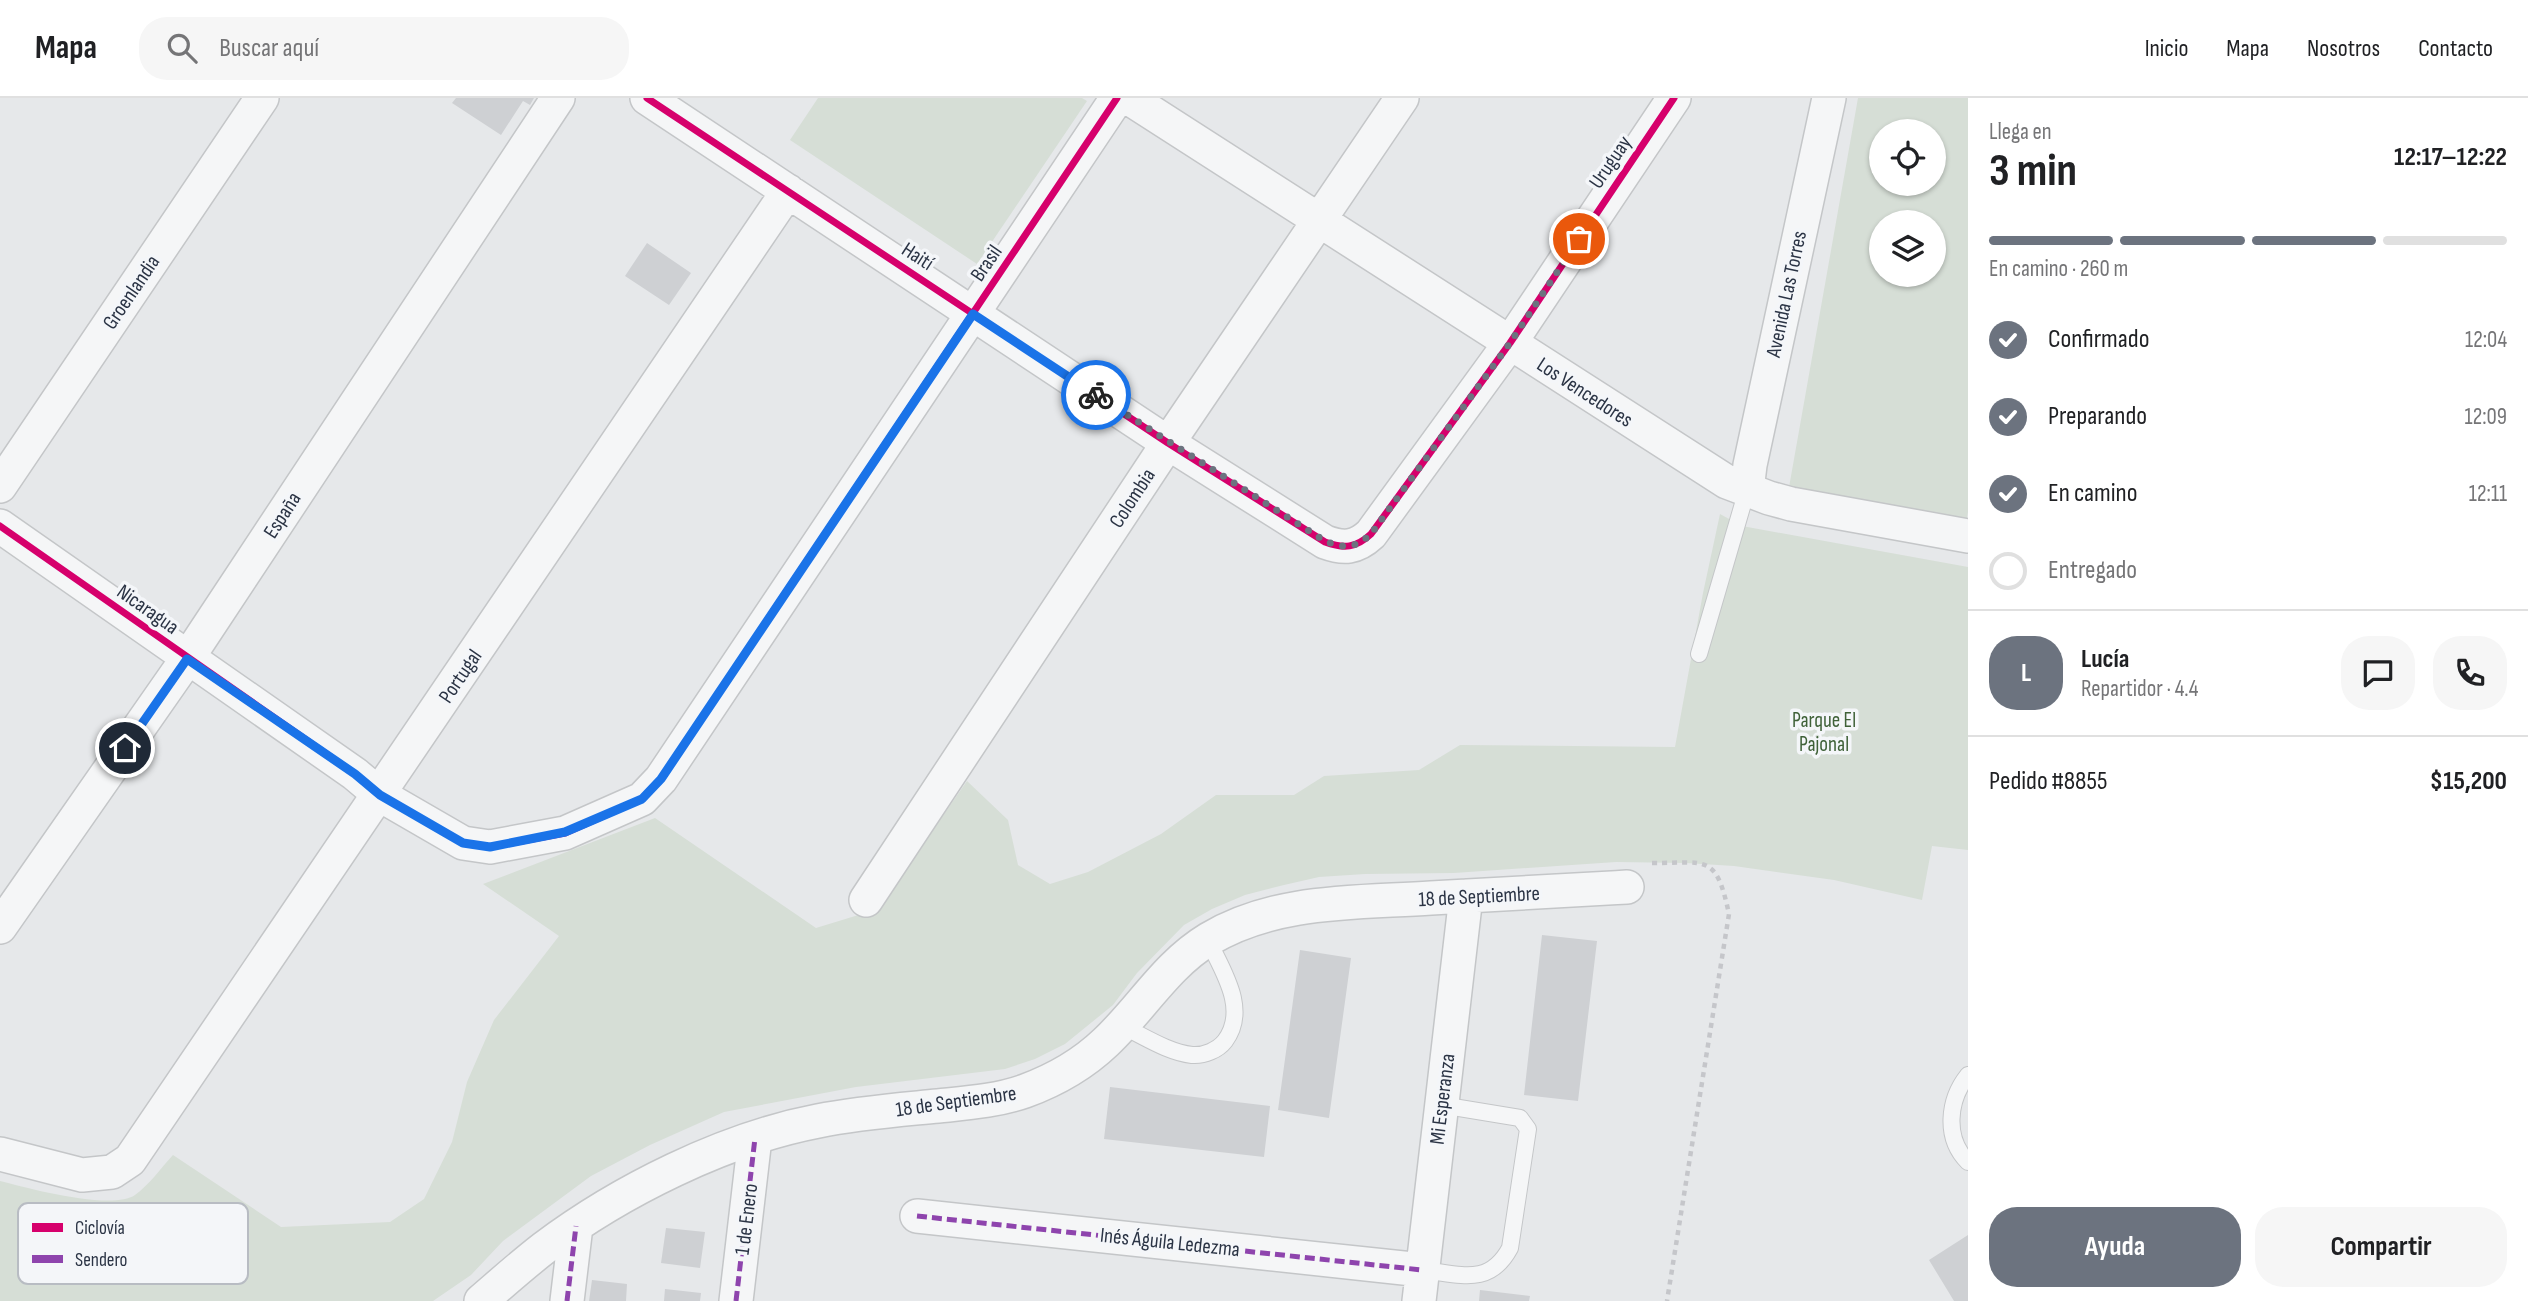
<!DOCTYPE html>
<html lang="es">
<head>
<meta charset="utf-8">
<style>
  body { margin:0; font-family:"Sofia Sans Condensed",sans-serif; background:#f6f6f6; color:#202124; height:100vh; display:flex; flex-direction:column; font-size:26px; white-space:nowrap }
  * { box-sizing:border-box; margin:0 }
  p { font-size:23px; color:#757577 }
  .icon { flex:none; width:38px; height:38px; fill:none; stroke:currentColor; stroke-width:2; stroke-linecap:round; stroke-linejoin:round }
  .map { position:relative; flex:1; overflow:hidden }
  .drawer { display:flex; flex-direction:column; background:#fff; width:560px }
  .drawer>* { flex:none }
  .buttons { position:absolute; left:1869px; top:21px; display:grid; gap:14px }
  .buttons a { display:grid; place-items:center; width:77px; height:77px; border-radius:50%; background:#fff; box-shadow:0 2px 5px #0004; font-size:35px }
  .pin { position:absolute; display:grid; place-items:center; width:60px; height:60px; color:#fff; margin:-30px; border:4px solid #fff; border-radius:50%; box-shadow:0 2px 7px #0007 }
  .courier { position:absolute; display:grid; place-items:center; width:70px; height:70px; margin:-35px; border:5px solid #1a73e8; border-radius:50%; background:#fff; color:#222; box-shadow:0 2px 9px #0007 }
  .overview em { font-style:normal; font-weight:700 }
  .overview div { display:flex; flex-direction:column-reverse }
  .overview { display:flex; align-items:center; justify-content:space-between; height:119px; padding:0 21px }
  h1 { font-size:46px; font-weight:700; line-height:52px }
  .bar { display:grid; grid-template-columns:repeat(4,1fr); gap:10px 7px; align-content:center; height:84px; padding:0 21px }
  .bar i { height:9px; border-radius:5px; background:#e0e0e0 }
  .bar .selected { background:#6c737f }
  .bar p { grid-column:span 4 }
  .line { display:flex; align-items:center; gap:18px; padding:0 21px; border-top:2px solid #e0e0e0 }
  .line div { flex:1 }
  .round { display:grid; place-items:center; flex:none; width:74px; height:74px; border-radius:28px; background:#f6f6f6 }
  ol { padding:0 21px; list-style:none }
  li { display:flex; align-items:center; gap:21px; height:77px }
  li p { margin-inline-start:auto }
  li .icon { padding:7px; border-radius:50%; background:#6c737f; color:#fff; stroke-width:4 }
  li:last-child { color:#757577 }
  li i { width:38px; height:38px; border:4px solid #e0e0e0; border-radius:50% }
  .button { display:flex; gap:14px; margin-top:auto; padding:14px 21px }
  .button a { flex:1; height:80px; border-radius:28px; background:#6c737f; color:#fff; font-size:28px; font-weight:700; line-height:80px; text-align:center }
  .button a+a { background:#f6f6f6; color:#202124 }
  header { display:flex; align-items:center; gap:42px; box-sizing:border-box; height:98px; padding:0 35px; background:#fff; border-bottom:2px solid #e0e0e0 }
  header strong { font-size:33px }
  nav { display:flex; gap:38px; margin-inline-start:auto; font-size:24px }
  .search { width:490px; height:63px; background:#f6f6f6; display:flex; align-items:center; gap:18px; box-sizing:border-box; padding:0 24px; border-radius:28px; color:#757577; font-size:26px }
  main { display:flex; flex:1; min-height:0 }
  .map>svg:first-child { display:block }
</style>
</head>
<body>
<header>
<strong>Mapa</strong>
<div class="search"><svg class="icon" aria-label="search" viewBox="0 0 24 24"><circle cx="10" cy="10" r="6"/><path d="M15 15l6 6"/></svg>Buscar aquí</div>
<nav><a>Inicio</a><a>Mapa</a><a>Nosotros</a><a>Contacto</a></nav>
</header>
<main>
<div class="map">
<svg width="1968" height="1203" viewBox="0 0 1968 1203">
  <rect width="100%" height="100%" fill="#e6e8ea"/>
  <path fill="#d6ded6" fill-rule="evenodd" d="M818,0H1082L1087,3L977,166L790,42Z
    M1858,0H1968V414L1966,426L1788,395ZM1881,33H1934V86H1881ZM1881,124H1934V177H1881Z
    M1720,416L1742,428L1968,469V752L1932,748L1922,802L1834,782L1734,768L1686,765L1616,764L1454,775L1365,776L1319,779L1284,787L1245,797L1212,811L1184,827L1137,875L1113,907L1065,946L1035,961L1005,971L856,989L724,1014L650,1047L591,1078L503,1143L471,1177L433,1203H0V1083C27,1090 112,1113 135,1097C149,1087 161,1070 173,1057L281,1129L390,1124L424,1101L452,1044L467,984L494,922L559,838L483,786L655,720L816,830L878,811L967,683L1008,722L1018,767L1050,786L1088,774L1161,736L1216,697H1294L1324,678L1419,672L1460,647L1675,649L1703,495Z"/>
  <path fill="#ced0d3" d="M456,0H534L530,7L523,3L501,37L452,5Z
    M647,145L691,175L669,207L625,178Z
    M1542,837L1597,843L1578,1003L1524,997Z
    M1300,852L1351,860L1329,1020L1278,1012Z
    M1110,989L1270,1008L1264,1059L1104,1041Z
    M666,1130L705,1134L700,1170L661,1165Z
    M1968,1137V1203H1954L1929,1162Z
    M592,1182L627,1186L626,1203H589Z
    M665,1191L701,1195L700,1203H664Z
    M1480,1192L1530,1198L1529,1203H1479Z"/>
  <g fill="none" stroke-linecap="round" stroke-linejoin="round">
    <defs>
      <path id="service" d="M1699,556L1747,392
        M1122,928C1144,938 1167,954 1192,957C1204,958 1218,952 1225,943C1249,911 1222,872 1208,842
        M1968,977C1948,1002 1944,1040 1968,1064
        M1422,1172C1460,1176 1489,1189 1510,1150L1528,1031L1520,1020L1441,1007"/>
      <path id="minor" d="M647,0L1168,345L1325,444C1344,451 1356,450 1371,436L1510,245L1674,0
        M1129,0L1727,384L1769,400L1791,406L1968,438
        M0,388L262,0
        M1747,392L1750,367L1829,0
        M0,428L355,676L380,697L463,745L490,749L565,735L642,701L661,681L1117,0
        M866,802L1168,345L1402,0
        M0,829L187,561L558,0
        M0,1056L82,1077L112,1074L130,1062L788,93
        M917,1118L1422,1172
        M481,1203C502,1185 522,1167 544,1150C620,1093 724,1041 818,1023C858,1015 898,1012 938,1008C967,1005 997,1003 1025,993C1055,982 1083,966 1106,944C1142,910 1166,867 1209,841C1276,801 1356,805 1431,800C1497,796 1562,793 1627,789
        M567,1203L576,1128
        M736,1203L755,1040
        M1419,1203L1466,798"/>
    </defs>
    <use href="#service" stroke="#c4c6c8" stroke-width="18"/>
    <use href="#minor" stroke="#c4c6c8" stroke-width="36"/>
    <path stroke="#c5c6ca" stroke-width="4.5" stroke-dasharray="5 5" stroke-linecap="butt" d="M1652,765C1707,765 1716,755 1729,816L1667,1203"/>
    <use href="#service" stroke="#f5f6f7" stroke-width="16"/>
    <use href="#minor" stroke="#f5f6f7" stroke-width="33"/>
    <path stroke="#8e44ad" stroke-width="5" stroke-dasharray="10 5" stroke-linecap="butt" d="M917,1118L1422,1172
      M567,1203L576,1128
      M736,1203L755,1040"/>
    <defs>
      <path id="cycleway" d="M647,0L1168,345L1325,444C1344,451 1356,450 1371,436L1510,245L1674,0
        M0,428L355,676L380,697L463,745L490,749L565,735L642,701L661,681L1117,0"/>
    </defs>
    <use href="#cycleway" stroke="#f4f6f9" stroke-width="11"/>
    <use href="#cycleway" stroke="#d6006c" stroke-width="7"/>
  </g>
  <g fill="none" stroke-linecap="round" stroke-linejoin="round">
    <path stroke="#6c737f" stroke-width="7" stroke-dasharray="0 12.6" d="M1096,297L1325,443C1344,451 1356,450 1371,436L1510,245L1579,141"/>
    <path stroke="#1a73e8" stroke-width="9" d="M125,650L187,561L355,676L380,697L463,745L490,749L565,734L642,701L661,681L973,216L1096,297"/>
  </g>
  <g text-anchor="middle" stroke-width="7" stroke-linejoin="round" paint-order="stroke">
    <g font-size="21" fill="#2b3445" stroke="#f4f6f9">
      <text transform="translate(1610 64) rotate(-56)" y="7">Uruguay</text>
      <text transform="translate(918 158) rotate(33)" y="7">Haití</text>
      <text transform="translate(986 165) rotate(-56)" y="7">Brasil</text>
      <text transform="translate(131 194) rotate(-56)" y="7">Groenlandia</text>
      <text transform="translate(1786 196) rotate(-78)" y="7">Avenida Las Torres</text>
      <text transform="translate(1585 294) rotate(33)" y="7">Los Vencedores</text>
      <text transform="translate(1132 400) rotate(-57)" y="7">Colombia</text>
      <text transform="translate(282 417) rotate(-57)" y="7">España</text>
      <text transform="translate(148 511) rotate(35)" y="7">Nicaragua</text>
      <text transform="translate(460 578) rotate(-56)" y="7">Portugal</text>
      <text transform="translate(1479 798) rotate(-3)" y="7">18 de Septiembre</text>
      <text transform="translate(1442 1001) rotate(-83)" y="7">Mi Esperanza</text>
      <text transform="translate(956 1003) rotate(-8)" y="7">18 de Septiembre</text>
      <text transform="translate(746 1121) rotate(-83)" y="7">1 de Enero</text>
      <text transform="translate(1170 1144) rotate(6)" y="7">Inés Águila Ledezma</text>
    </g>
    <g font-size="21" fill="#3f6138" stroke="#f4f6f9">
      <text x="1824" y="629">Parque El<tspan x="1824" dy="24">Pajonal</tspan></text>
    </g>
  </g>
  <rect x="18" y="1105" width="230" height="81" rx="10" fill="#f4f6f9" stroke="#b8bcc3" stroke-width="2"/>
  <rect x="32" y="1125" width="31" height="9" fill="#d6006c"/>
  <rect x="32" y="1157" width="31" height="8" fill="#8e44ad"/>
  <g font-size="19" fill="#2b3445">
    <text x="75" y="1136">Ciclovía</text>
    <text x="75" y="1168">Sendero</text>
  </g>
</svg>
<div class="buttons">
<a><svg class="icon" aria-label="locate" viewBox="0 0 24 24"><circle cx="12" cy="12" r="6"/><path d="M12 2v4M12 18v4M2 12h4M18 12h4"/></svg></a>
<a><svg class="icon" aria-label="layers" viewBox="0 0 24 24"><path d="M12 4l9 5-9 5-9-5zM3 14l9 5 9-5"/></svg></a>
</div>
<div class="pin" style="left:1579px;top:141px;background:#ea580c"><svg class="icon" aria-label="bag" viewBox="0 0 24 24"><path d="M5 8h14l-1 12H6zM9 8a3 3 0 0 1 6 0"/></svg></div>
<div class="pin" style="left:125px;top:650px;background:#1f2937"><svg class="icon" aria-label="home" viewBox="0 0 24 24"><path d="M3 11l9-7 9 7M6 9v11h12V9"/></svg></div>
<div class="courier" style="left:1096px;top:297px"><svg class="icon" aria-label="bike" viewBox="0 0 24 24"><circle cx="6" cy="16" r="4"/><circle cx="18" cy="16" r="4"/><path d="M6 16l4-8h5l3 8M10 8l3 8H6M13 5h3"/></svg></div>
</div>
<section class="drawer">
<div class="overview"><div><h1>3 min</h1><p>Llega en</p></div><em>12:17–12:22</em></div>
<div class="bar"><i class="selected"></i><i class="selected"></i><i class="selected"></i><i></i><p>En camino · 260 m</p></div>
<ol>
<li><svg class="icon" aria-label="check" viewBox="0 0 24 24"><path d="M5 12l5 5 9-10"/></svg>Confirmado<p>12:04</p></li>
<li><svg class="icon" aria-label="check" viewBox="0 0 24 24"><path d="M5 12l5 5 9-10"/></svg>Preparando<p>12:09</p></li>
<li><svg class="icon" aria-label="check" viewBox="0 0 24 24"><path d="M5 12l5 5 9-10"/></svg>En camino<p>12:11</p></li>
<li><i></i>Entregado</li>
</ol>
<div class="line" style="height:126px"><b class="round" style="background:#6c737f;color:#fff">L</b><div><b>Lucía</b><p>Repartidor · 4.4</p></div><a class="round"><svg class="icon" aria-label="chat" viewBox="0 0 24 24"><path d="M4 5h16v11H9l-5 4z"/></svg></a><a class="round"><svg class="icon" aria-label="phone" viewBox="0 0 24 24"><path d="M5 4h4l2 5-3 2q2 4 5 5l2-3 5 2v4C11 20 4 13 5 4z"/></svg></a></div>
<div class="line" style="height:91px"><div>Pedido #8855</div><b>$15,200</b></div>
<div class="button"><a>Ayuda</a><a>Compartir</a></div>
</section>
</main>
</body>
</html>
